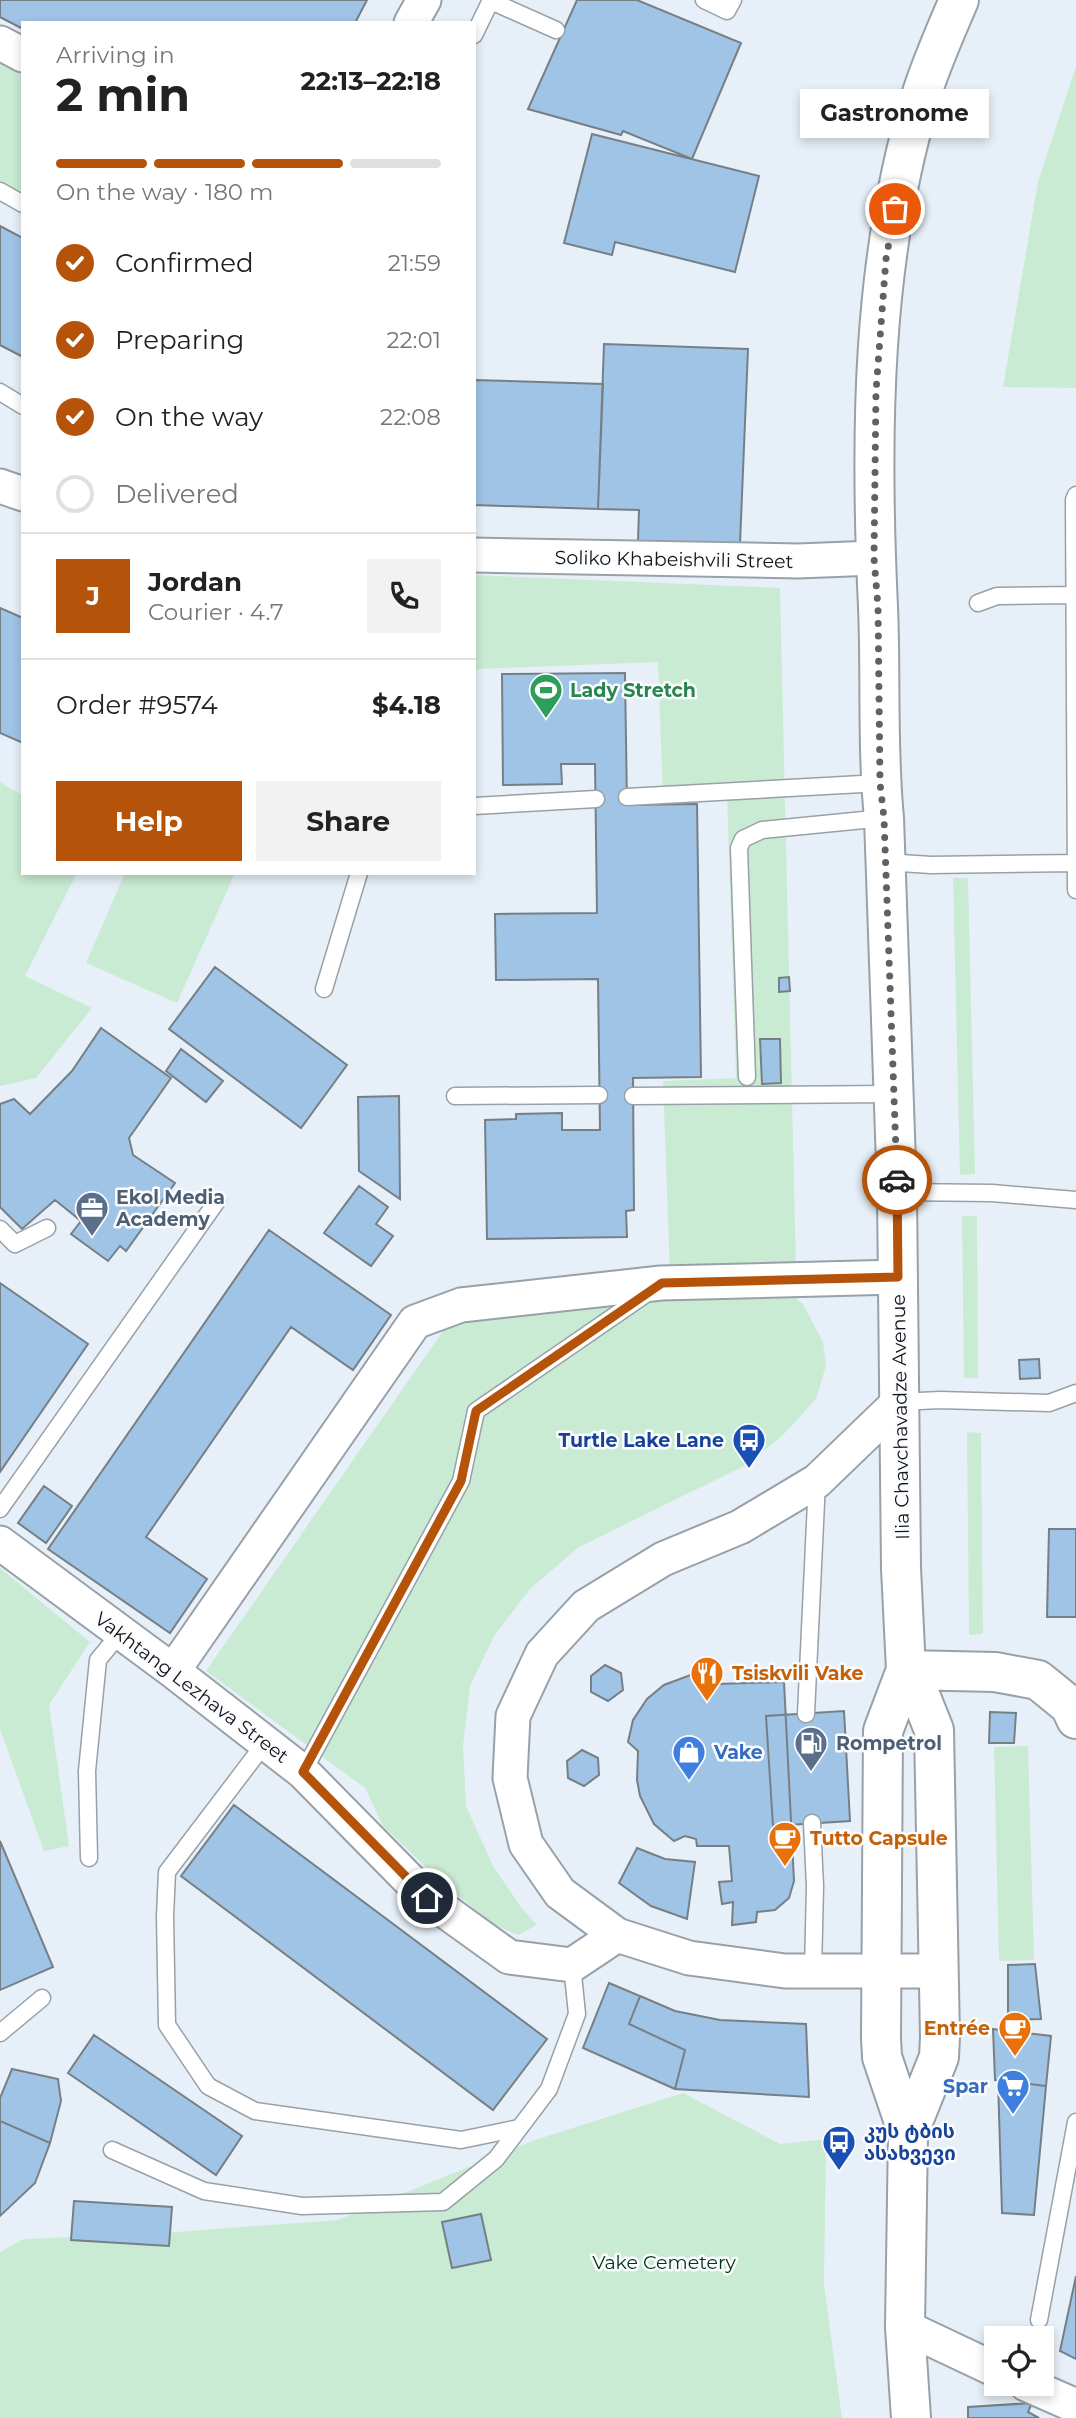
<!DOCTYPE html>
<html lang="en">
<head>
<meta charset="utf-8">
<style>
  body { margin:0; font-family:Montserrat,"Noto Sans Georgian",sans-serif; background:#f2f2f2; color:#222; height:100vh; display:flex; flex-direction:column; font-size:26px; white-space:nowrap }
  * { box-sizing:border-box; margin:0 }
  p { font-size:23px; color:#767676 }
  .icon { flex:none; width:38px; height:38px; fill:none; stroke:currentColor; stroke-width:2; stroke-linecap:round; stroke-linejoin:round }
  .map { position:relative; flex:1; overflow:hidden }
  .drawer { position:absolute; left:21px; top:21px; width:455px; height:854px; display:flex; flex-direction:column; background:#fff; border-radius:0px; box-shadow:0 4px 10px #0003 }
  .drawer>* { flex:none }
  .controls { position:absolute; left:984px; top:2326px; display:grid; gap:14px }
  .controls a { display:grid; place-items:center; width:70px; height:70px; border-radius:0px; background:#fff; box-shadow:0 4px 10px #0003; font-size:35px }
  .pin { position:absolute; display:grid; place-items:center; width:60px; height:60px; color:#fff; margin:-30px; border:4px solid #fff; border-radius:50%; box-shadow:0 2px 7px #0007 }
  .courier { position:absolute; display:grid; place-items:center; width:70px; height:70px; margin:-35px; border:5px solid #b45309; border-radius:50%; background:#fff; color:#222; box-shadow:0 2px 9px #0007 }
  .bubble { position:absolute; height:49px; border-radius:0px; background:#fff; box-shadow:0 4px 10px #0003; font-size:23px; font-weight:700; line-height:49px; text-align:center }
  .overview em { font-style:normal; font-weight:700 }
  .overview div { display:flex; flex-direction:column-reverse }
  .overview { display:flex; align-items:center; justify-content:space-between; height:119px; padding:0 35px }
  h1 { font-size:46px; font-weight:700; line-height:52px }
  .bar { display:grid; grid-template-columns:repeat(4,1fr); gap:10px 7px; align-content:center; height:84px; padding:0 35px }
  .bar i { height:9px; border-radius:5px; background:#e0e0e0 }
  .bar .selected { background:#b45309 }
  .bar p { grid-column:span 4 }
  .line { display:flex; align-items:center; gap:18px; padding:0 35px; border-top:2px solid #e0e0e0 }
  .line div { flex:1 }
  .round { display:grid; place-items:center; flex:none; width:74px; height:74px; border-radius:0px; background:#f2f2f2 }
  ol { padding:0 35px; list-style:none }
  li { display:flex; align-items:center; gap:21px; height:77px }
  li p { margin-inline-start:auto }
  li .icon { padding:7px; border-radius:50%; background:#b45309; color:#fff; stroke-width:4 }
  li:last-child { color:#767676 }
  li i { width:38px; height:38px; border:4px solid #e0e0e0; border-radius:50% }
  .primary-button { display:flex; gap:14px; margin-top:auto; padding:14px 35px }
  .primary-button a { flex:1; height:80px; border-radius:0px; background:#b45309; color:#fff; font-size:28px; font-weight:700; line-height:80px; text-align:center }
  .primary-button a+a { background:#f2f2f2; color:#222 }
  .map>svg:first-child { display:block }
</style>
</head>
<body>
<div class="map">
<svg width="1076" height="2418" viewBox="0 0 1076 2418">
  <rect width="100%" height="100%" fill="#e7f0f8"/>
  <path fill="#caebd3" d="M0,57L23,69V199L0,186Z
    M1076,66V388L1003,387L1038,182Z
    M474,575L780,588L796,1270L670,1273L663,1081L736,1078L727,793L663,795L658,662L474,669Z
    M0,782L23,796V873H77L25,976L92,1008L36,1078L0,1086Z
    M125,873H235L177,1003L86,963Z
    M953,878H968L975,1174L960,1175Z
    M962,1216H977L978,1378H964Z
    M780,1287L803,1304L823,1342L826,1366L816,1399L784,1434L748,1464L579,1547L530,1589L494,1636L470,1686L463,1746L466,1806L493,1866L521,1907L537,1925L518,1935L493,1924L444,1884L383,1826L365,1788L206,1671L443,1331L473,1313Z
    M967,1432L981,1433L983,1634L969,1635Z
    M0,1568L90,1642L49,1705L69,1846L44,1851L0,1729Z
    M1028,1746L1034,1960L999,1961L994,1747Z
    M683,2093L780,2144L826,2139L824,2284L842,2418H0V2252L24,2239L149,2234L338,2220L535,2140Z"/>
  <path fill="#a0c4e6" stroke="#777f86" stroke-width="2" d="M0,0H367L355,23H23V29L0,17Z
    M577,0H637L741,43L692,159L623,131L621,135L528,109Z
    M592,134L759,176L735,272L615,242L612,255L564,243Z
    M0,226L23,238V357L0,345Z
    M604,344L748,349L740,544L638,541L639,510L598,509Z
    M474,380L603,384L598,509L474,505Z
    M0,608L23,618V743L0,733Z
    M625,673L627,805L697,804L701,1077L633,1078L634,1210L626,1211L627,1237L487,1239L485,1120L516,1119V1114L562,1113V1130H600L598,979L496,980L495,914L597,913L595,764H561L562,784L503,785L502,674Z
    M215,967L347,1065L301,1128L169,1029Z
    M789,977L790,991L779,992V978Z
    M101,1028L171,1078L129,1138L133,1155L175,1183L126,1251L120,1246L108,1261L71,1234L81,1221L55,1200L22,1229L0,1207V1104L14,1099L30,1114L72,1071Z
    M760,1039H780L781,1083L762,1084Z
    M181,1049L223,1081L206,1102L166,1071Z
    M399,1096L400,1199L359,1171L358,1097Z
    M359,1186L388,1207L376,1224L393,1236L371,1266L324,1233Z
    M269,1230L391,1315L353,1370L291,1327L146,1537L207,1579L170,1633L48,1549Z
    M0,1283L88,1344L0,1472Z
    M1039,1359L1040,1378L1020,1379L1019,1360Z
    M44,1486L72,1506L46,1543L18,1523Z
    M1049,1529H1076V1617H1047Z
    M605,1665L621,1673L623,1690L608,1701L591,1692V1676Z
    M693,1674L707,1682L717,1684L784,1682L794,1881L789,1898L775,1910L757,1912L756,1922L732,1925L733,1902L722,1904L719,1882L732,1881L729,1846H697L696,1839L685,1836L674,1841L654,1824L640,1796L637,1780L638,1751L628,1742L633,1720L647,1699L664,1685Z
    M844,1711L850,1821L773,1826L766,1716Z
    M990,1712L1016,1713L1014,1743H989Z
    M582,1750L598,1758L599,1775L584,1786L568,1778L567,1761Z
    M234,1805L547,2039L493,2110L181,1876Z
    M0,1841L53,1967L0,1990Z
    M637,1848L665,1859L695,1862L687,1919L651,1906L619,1883Z
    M1035,1964L1041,2019L1008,2020V1965Z
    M609,1983L640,1996L629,2024L685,2050L675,2089L583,2048Z
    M640,1996L675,2011L720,2020L806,2024L809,2097L675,2089L685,2050L629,2024Z
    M993,2029L1051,2036L1046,2086L995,2080Z
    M94,2035L242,2136L216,2175L68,2073Z
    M12,2069L58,2079L61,2101L50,2143L0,2121V2098Z
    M998,2080L1046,2086L1034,2215L1002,2213Z
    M0,2121L50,2143L35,2183L0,2216Z
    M74,2201L172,2207L169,2246L71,2240Z
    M481,2214L491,2260L452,2268L442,2222Z
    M1076,2276V2359L1060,2351Z
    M1032,2403L1028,2412L1039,2418H968V2407Z"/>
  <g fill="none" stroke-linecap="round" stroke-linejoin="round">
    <defs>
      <path id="lane" d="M704,0L727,11L733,0
        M491,1L556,30
        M474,35L491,0
        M0,191L23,204
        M0,392L23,406
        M1076,495L1074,500L1076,890
        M978,603L997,596L1073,595
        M627,797L880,783
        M474,806L596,799
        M885,862L931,865L1076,863
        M324,989L359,873
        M747,1077L739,848L743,839L762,830L884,818
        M455,1096L599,1095
        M633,1096L893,1094
        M897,1192L992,1193L1076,1200
        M0,1229L15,1244L47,1228
        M899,1402L940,1400L1049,1403L1076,1393
        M0,1509L217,1201
        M806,1714L817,1481
        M265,1743L167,1872L165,1916L167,2025L208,2086L255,2111L461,2140L519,2128
        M303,1772L461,1481L476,1411L649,1292
        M812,1823L815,1886L813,1971
        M89,1858L87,1771L98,1660L121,1632
        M0,2033L42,1998
        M112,2150L204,2191L302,2206L443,2202L496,2159L549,2089L577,2014L572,1965
        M1039,2320L1076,2122"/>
      <path id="street" d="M411,23L424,0
        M0,43L23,55
        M0,486L23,494
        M474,555L798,561L875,558
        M899,1402L817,1481L740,1527L663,1559L586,1606L542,1654L513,1716L510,1778L526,1844L560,1893L617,1935L689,1958L785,1971H939
        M0,1543L173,1671L303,1772L427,1898L509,1957L572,1965L617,1935
        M173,1671L415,1322L461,1305L661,1283L898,1277
        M905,2327L996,2370
        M1026,2384L1076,2406"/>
      <path id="secondary" d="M906,1670L920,1695L934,1730L940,2037L939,2057L908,2134
        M906,1670L995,1672L1038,1680L1070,1706L1076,1719
        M911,2418L905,2327L908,2134L882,2057L881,2038L883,1731L906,1670L901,1568L897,1192L884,818C877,748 881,677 878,607C870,436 871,258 922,93C932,62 946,30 959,0"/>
    </defs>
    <use href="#lane" stroke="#98a0a8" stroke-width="19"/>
    <use href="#street" stroke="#98a0a8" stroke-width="37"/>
    <use href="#secondary" stroke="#98a0a8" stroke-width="42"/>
    <use href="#lane" stroke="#fff" stroke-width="16"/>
    <use href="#street" stroke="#fff" stroke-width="33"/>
    <use href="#secondary" stroke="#fff" stroke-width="38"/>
  </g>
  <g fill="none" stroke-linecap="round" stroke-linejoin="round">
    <path stroke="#5d6266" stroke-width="7" stroke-dasharray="0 12.6" d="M895,209L886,259L876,391L874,558L878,607L880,783L884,818L897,1180"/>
    <path stroke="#b45309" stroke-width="9" d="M427,1898L303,1772L461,1481L476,1411L662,1283L898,1277L897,1180"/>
  </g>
  <defs>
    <symbol id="stadium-pin" viewBox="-11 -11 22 30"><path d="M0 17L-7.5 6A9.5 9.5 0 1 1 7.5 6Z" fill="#2e9e5b" stroke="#fbfcfe"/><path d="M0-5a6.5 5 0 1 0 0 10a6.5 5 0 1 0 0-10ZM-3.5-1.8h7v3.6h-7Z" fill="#fff"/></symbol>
    <symbol id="office-pin" viewBox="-11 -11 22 30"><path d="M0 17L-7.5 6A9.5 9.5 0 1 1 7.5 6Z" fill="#5c6f8a" stroke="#fbfcfe"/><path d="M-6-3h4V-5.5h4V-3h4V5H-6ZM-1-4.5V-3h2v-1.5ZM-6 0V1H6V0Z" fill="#fff"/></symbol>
    <symbol id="bus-pin" viewBox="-11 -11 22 30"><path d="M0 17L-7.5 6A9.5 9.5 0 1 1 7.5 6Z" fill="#1a4fb4" stroke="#fbfcfe"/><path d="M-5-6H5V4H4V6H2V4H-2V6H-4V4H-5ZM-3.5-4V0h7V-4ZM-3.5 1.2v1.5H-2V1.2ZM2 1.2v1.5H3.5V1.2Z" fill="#fff"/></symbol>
    <symbol id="restaurant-pin" viewBox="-11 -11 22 30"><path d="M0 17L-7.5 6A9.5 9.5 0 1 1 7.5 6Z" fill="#e8710a" stroke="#fbfcfe"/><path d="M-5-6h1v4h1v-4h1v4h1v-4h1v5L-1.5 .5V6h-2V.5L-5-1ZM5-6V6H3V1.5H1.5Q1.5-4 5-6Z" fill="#fff"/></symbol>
    <symbol id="fuel-pin" viewBox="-11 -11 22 30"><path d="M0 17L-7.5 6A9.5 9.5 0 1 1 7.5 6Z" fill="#5c6f8a" stroke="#fbfcfe"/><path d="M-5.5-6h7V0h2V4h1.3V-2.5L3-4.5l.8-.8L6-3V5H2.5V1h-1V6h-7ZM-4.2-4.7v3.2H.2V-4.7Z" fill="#fff"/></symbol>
    <symbol id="shop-pin" viewBox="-11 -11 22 30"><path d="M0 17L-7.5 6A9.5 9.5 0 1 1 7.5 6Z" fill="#3f7fe0" stroke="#fbfcfe"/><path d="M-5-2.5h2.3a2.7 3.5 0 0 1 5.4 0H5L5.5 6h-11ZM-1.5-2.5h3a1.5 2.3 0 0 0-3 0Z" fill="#fff"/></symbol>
    <symbol id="cafe-pin" viewBox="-11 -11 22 30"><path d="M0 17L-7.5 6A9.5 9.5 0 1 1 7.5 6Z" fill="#e8710a" stroke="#fbfcfe"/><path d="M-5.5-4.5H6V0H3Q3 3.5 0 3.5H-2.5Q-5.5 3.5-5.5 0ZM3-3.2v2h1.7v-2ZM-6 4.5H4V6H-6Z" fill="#fff"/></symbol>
    <symbol id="supermarket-pin" viewBox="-11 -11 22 30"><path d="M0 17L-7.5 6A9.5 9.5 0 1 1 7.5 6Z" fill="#3f7fe0" stroke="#fbfcfe"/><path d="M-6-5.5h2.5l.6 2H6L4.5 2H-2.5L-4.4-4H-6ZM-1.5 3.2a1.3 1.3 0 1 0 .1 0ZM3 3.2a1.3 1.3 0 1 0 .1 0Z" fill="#fff"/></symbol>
  </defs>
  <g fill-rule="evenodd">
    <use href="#stadium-pin" x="527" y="671" width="38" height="52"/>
    <use href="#office-pin" x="73" y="1189" width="38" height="52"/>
    <use href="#bus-pin" x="730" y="1421" width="38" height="52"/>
    <use href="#restaurant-pin" x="688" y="1654" width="38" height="52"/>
    <use href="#fuel-pin" x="792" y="1724" width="38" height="52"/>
    <use href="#shop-pin" x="670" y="1733" width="38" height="52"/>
    <use href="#cafe-pin" x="766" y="1819" width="38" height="52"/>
    <use href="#cafe-pin" x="996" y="2009" width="38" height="52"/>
    <use href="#supermarket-pin" x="994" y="2067" width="38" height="52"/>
    <use href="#bus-pin" x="820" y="2123" width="38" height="52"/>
  </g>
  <g text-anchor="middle" stroke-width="5" stroke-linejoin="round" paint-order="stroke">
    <g font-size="19" fill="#121518" stroke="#fbfcfe">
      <text transform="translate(674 559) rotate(1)" y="7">Soliko Khabeishvili Street</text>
      <text transform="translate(900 1417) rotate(-91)" y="7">Ilia Chavchavadze Avenue</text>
      <text transform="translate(192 1687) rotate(37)" y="7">Vakhtang Lezhava Street</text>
    </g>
    <g font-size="19" font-weight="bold" fill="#27864d" stroke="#fbfcfe" text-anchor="start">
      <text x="570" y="697">Lady Stretch</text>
    </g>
    <g font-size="19" font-weight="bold" fill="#4e5e75" stroke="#fbfcfe" text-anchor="start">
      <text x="116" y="1204">Ekol Media<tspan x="116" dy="22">Academy</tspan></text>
      <text x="836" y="1750">Rompetrol</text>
    </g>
    <g font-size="19" font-weight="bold" fill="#164399" stroke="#fbfcfe" text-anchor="end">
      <text x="724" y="1447">Turtle Lake Lane</text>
      <text x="864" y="2138" text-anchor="start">კუს ტბის<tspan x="864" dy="22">ასახვევი</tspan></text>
    </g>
    <g font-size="19" font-weight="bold" fill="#c56008" stroke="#fbfcfe" text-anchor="start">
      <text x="732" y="1680">Tsiskvili Vake</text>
      <text x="810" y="1845">Tutto Capsule</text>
      <text x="990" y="2035" text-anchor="end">Entrée</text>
    </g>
    <g font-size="19" font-weight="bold" fill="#366cbe" stroke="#fbfcfe" text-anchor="start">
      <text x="714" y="1759">Vake</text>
      <text x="988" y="2093" text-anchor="end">Spar</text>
    </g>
    <g font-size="19" fill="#003318" stroke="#fbfcfe">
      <text x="664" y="2269">Vake Cemetery</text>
    </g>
  </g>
</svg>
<div class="controls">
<a><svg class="icon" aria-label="locate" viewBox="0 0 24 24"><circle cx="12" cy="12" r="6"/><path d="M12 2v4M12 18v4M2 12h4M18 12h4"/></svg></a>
</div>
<div class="pin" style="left:895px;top:209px;background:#ea580c"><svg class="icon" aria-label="bag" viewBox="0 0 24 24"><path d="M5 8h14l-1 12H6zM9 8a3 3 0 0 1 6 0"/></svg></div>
<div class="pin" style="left:427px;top:1898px;background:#1f2937"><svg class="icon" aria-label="home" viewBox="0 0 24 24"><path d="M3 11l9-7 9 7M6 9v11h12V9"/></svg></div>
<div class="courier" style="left:897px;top:1180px"><svg class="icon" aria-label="car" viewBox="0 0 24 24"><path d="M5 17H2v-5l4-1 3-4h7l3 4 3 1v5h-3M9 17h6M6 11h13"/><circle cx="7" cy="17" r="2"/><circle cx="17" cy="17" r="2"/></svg></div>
<div class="bubble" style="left:800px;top:89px;width:189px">Gastronome</div>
<section class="drawer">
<div class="overview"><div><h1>2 min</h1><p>Arriving in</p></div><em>22:13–22:18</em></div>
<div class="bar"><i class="selected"></i><i class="selected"></i><i class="selected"></i><i></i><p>On the way · 180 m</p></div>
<ol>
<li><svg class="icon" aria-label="check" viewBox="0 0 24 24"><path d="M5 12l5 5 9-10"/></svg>Confirmed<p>21:59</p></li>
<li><svg class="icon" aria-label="check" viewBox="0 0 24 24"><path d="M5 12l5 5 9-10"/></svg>Preparing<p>22:01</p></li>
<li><svg class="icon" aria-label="check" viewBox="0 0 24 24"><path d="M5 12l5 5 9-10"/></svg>On the way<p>22:08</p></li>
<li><i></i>Delivered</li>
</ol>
<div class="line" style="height:126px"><b class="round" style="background:#b45309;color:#fff">J</b><div><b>Jordan</b><p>Courier · 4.7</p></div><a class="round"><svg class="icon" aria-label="phone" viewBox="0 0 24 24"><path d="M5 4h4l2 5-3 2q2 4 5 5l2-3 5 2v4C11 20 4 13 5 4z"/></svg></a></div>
<div class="line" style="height:91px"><div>Order #9574</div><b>$4.18</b></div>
<div class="primary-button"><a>Help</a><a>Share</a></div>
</section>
</div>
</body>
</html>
